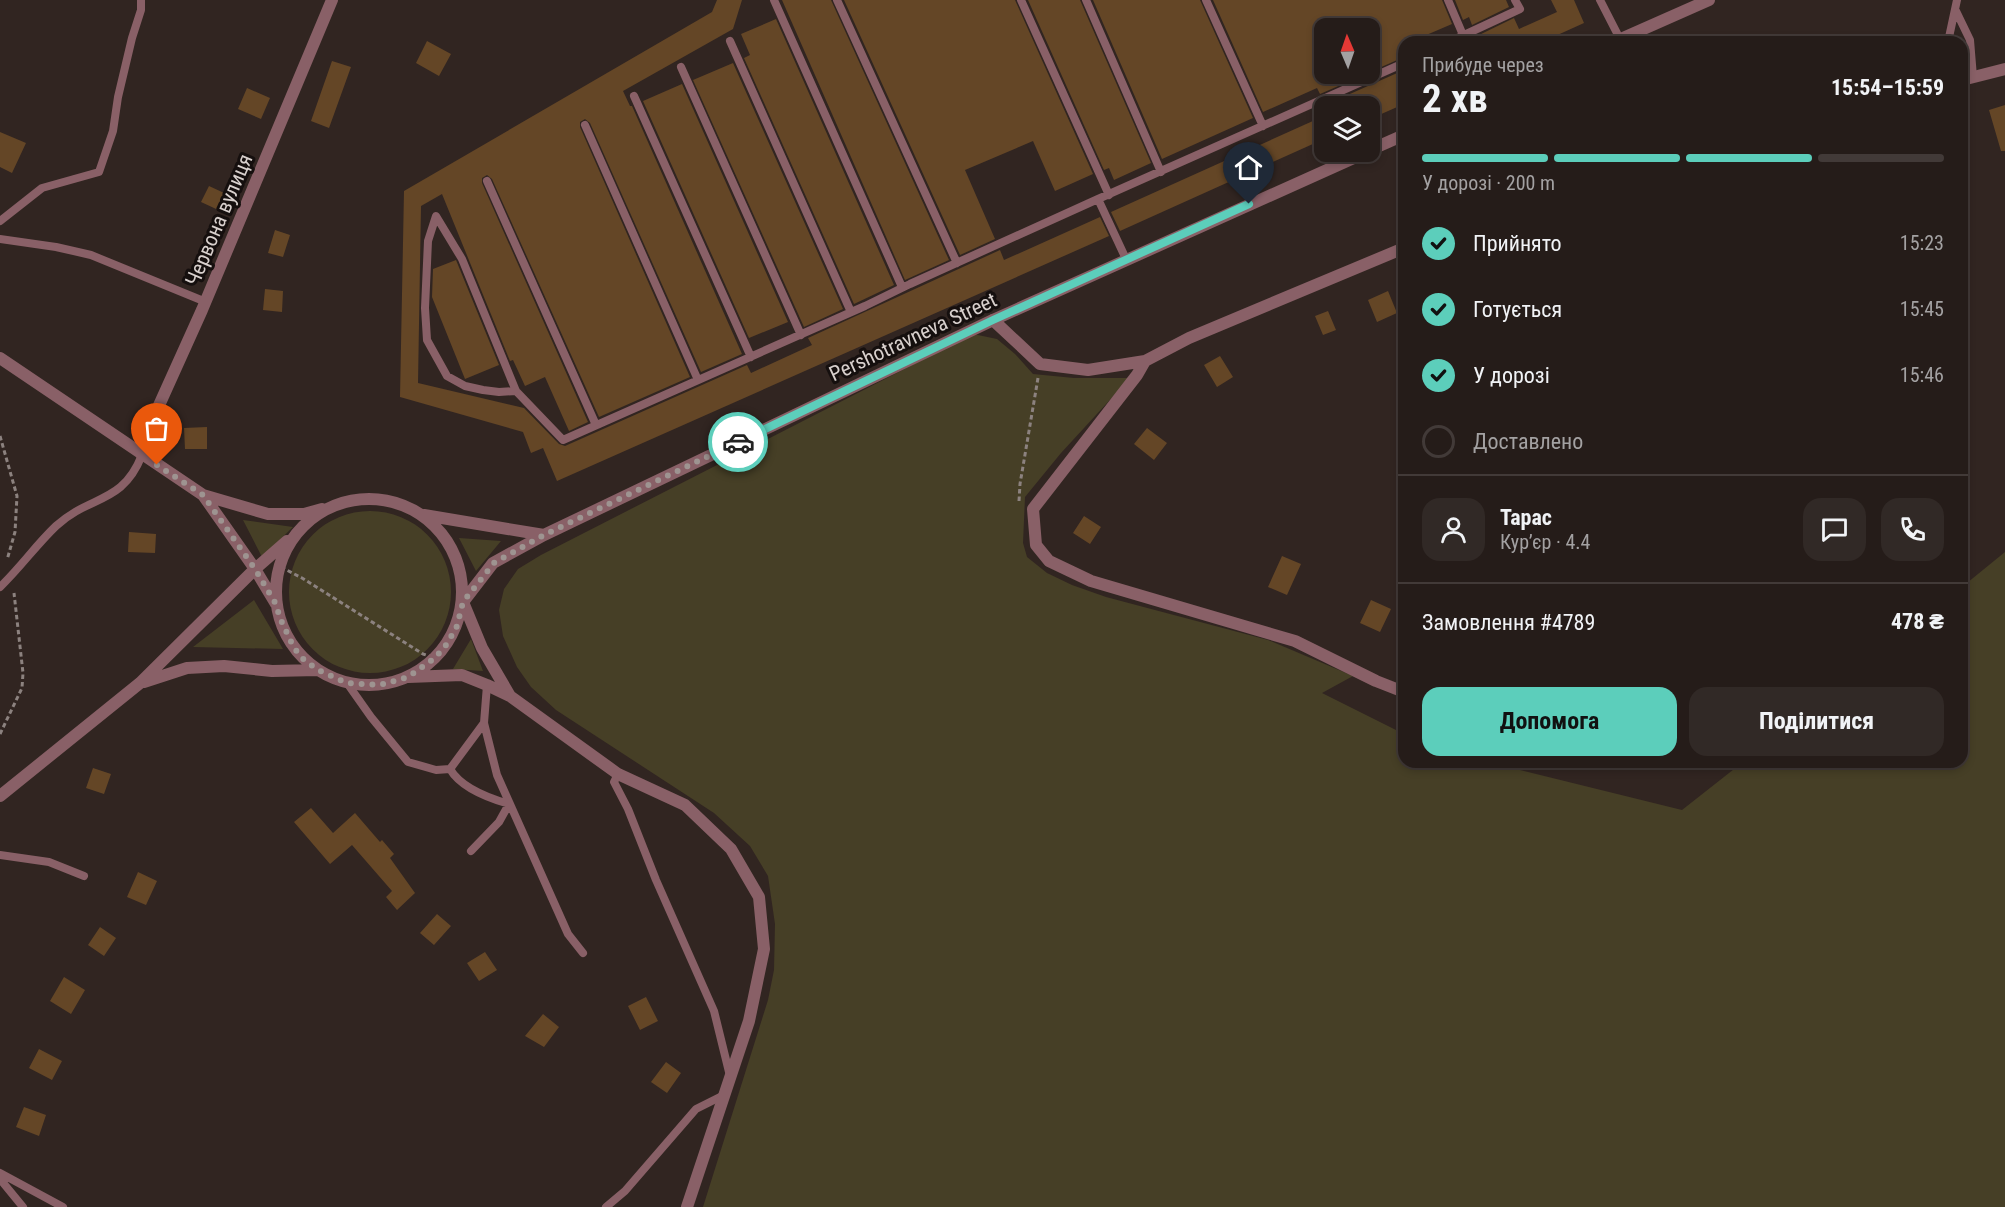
<!DOCTYPE html>
<html lang="uk">
<head>
<meta charset="utf-8">
<style>
  body { margin:0; font-family:"Roboto Condensed",sans-serif; background:#312926; color:#f1f3f6; height:100vh; display:flex; flex-direction:column; font-size:22px; white-space:nowrap }
  * { box-sizing:border-box; margin:0 }
  p { font-size:20px; color:#a3a1a2 }
  .icon { flex:none; width:33px; height:33px; fill:none; stroke:currentColor; stroke-width:2; stroke-linecap:round; stroke-linejoin:round }
  .map { position:relative; flex:1; overflow:hidden }
  .drawer { position:absolute; left:1398px; top:36px; width:570px; height:732px; display:flex; flex-direction:column; background:#251c19; border-radius:18px; box-shadow:0 3px 9px #0003,0 0 0 2px #423a38 }
  .drawer>* { flex:none }
  .needle { width:39px; rotate:358deg }
  .tools { position:absolute; left:1314px; top:18px; display:grid; gap:12px }
  .tools a { display:grid; place-items:center; width:66px; height:66px; border-radius:12px; background:#251c19; box-shadow:0 3px 9px #0003,0 0 0 2px #423a38; font-size:30px }
  .pin { position:absolute; display:grid; place-items:center; width:51px; height:51px; color:#fff; margin:-62px -26px; border-radius:50% 50% 50% 0; rotate:-45deg; box-shadow:0 0 6px #0007 }
  .pin .icon { rotate:45deg }
  .courier { position:absolute; display:grid; place-items:center; width:60px; height:60px; margin:-30px; border:4px solid #5ccebb; border-radius:50%; background:#fff; color:#222; box-shadow:0 2px 8px #0007 }
  .summary em { font-style:normal; font-weight:700 }
  .summary div { display:flex; flex-direction:column-reverse }
  .summary { display:flex; align-items:center; justify-content:space-between; height:102px; padding:0 24px }
  h1 { font-size:39px; font-weight:700; line-height:45px }
  .bar { display:grid; grid-template-columns:repeat(4,1fr); gap:9px 6px; align-content:center; height:72px; padding:0 24px }
  .bar i { height:8px; border-radius:4px; background:#423a38 }
  .bar .selected { background:#5ccebb }
  .bar p { grid-column:span 4 }
  .line { display:flex; align-items:center; gap:15px; padding:0 24px; border-top:2px solid #423a38 }
  .line div { flex:1 }
  .round { display:grid; place-items:center; flex:none; width:63px; height:63px; border-radius:18px; background:#312926 }
  ol { padding:0 24px; list-style:none }
  li { display:flex; align-items:center; gap:18px; height:66px }
  li p { margin-inline-start:auto }
  li .icon { padding:6px; border-radius:50%; background:#5ccebb; color:#111; stroke-width:4 }
  li:last-child { color:#a3a1a2 }
  li i { width:33px; height:33px; border:3px solid #423a38; border-radius:50% }
  .cta { display:flex; gap:12px; margin-top:auto; padding:12px 24px }
  .cta a { flex:1; height:69px; border-radius:18px; background:#5ccebb; color:#111; font-size:24px; font-weight:700; line-height:69px; text-align:center }
  .cta a+a { background:#312926; color:#f1f3f6 }
  .map>svg:first-child { display:block }
</style>
</head>
<body>
<div class="map">
<svg width="2005" height="1207" viewBox="0 0 2005 1207">
  <rect width="100%" height="100%" fill="#312521"/>
  <path fill="#463f26" d="M973,334L997,339L1015,354L1033,374L1074,378H1130L1061,453L1025,497L1023,543L1027,557L1047,573L1072,585L1106,597L1268,640L1353,676L1322,693L1404,734V762H1488L1682,810L1743,762H1962V587L2005,552V1207H703L768,1000L774,970L775,924L768,876L750,846L714,813L556,710L531,687L517,667L503,636L499,610L504,589L518,569L541,555Z
    M289 592a81 81 0 1 1 162 0a81 81 0 1 1-162 0Z
    M243,520L293,527L262,557Z
    M459,538L501,541L476,571Z
    M254,600L283,649L193,647Z
    M471,639L483,671L453,669Z"/>
  <path fill="#644626" d="M717,0H742L733,29L623,91L630,106H632L742,354L701,372L590,123L585,119L580,122V127L690,377L599,417L492,179L487,175L482,178V183L588,422L569,431L545,377L525,386L513,360L510,361L442,194L421,206L418,383L524,408L559,444L565,446L747,365L751,373L812,345L808,338L1000,250L1004,260L1100,217L1109,236L557,481L543,448L531,453L523,432L400,397L404,191L712,12Z
    M782,0H831L949,260L905,280Z
    M844,0H1015L1093,174L1055,191L1033,141L965,170L995,239L960,255Z
    M1028,0H1080L1151,163L1114,180L1109,168L1104,170Z
    M1093,0H1200L1253,118L1162,159Z
    M1213,0H1442L1452,24L1410,42H1404V57L1370,72V28H1324V74H1366L1320,94L1317,88L1263,112Z
    M1455,0H1506L1509,7L1472,25L1469,17L1463,20Z
    M1551,0H1574L1584,23L1542,42H1480L1477,36L1514,18L1519,29L1557,12Z
    M776,19L894,285L854,304L744,58L750,55L741,34Z
    M427,41L451,54L439,76L416,63Z
    M332,61L351,67L329,128L311,121Z
    M733,63L843,309L804,327L693,80Z
    M1404,70V104L1370,119V106H1326L1325,105Z
    M682,84L788,322L749,338L643,101Z
    M247,88L270,98L261,119L238,109Z
    M2005,105V151H2001L1989,110Z
    M1324,116V139L1120,231L1111,212Z
    M0,132L26,143L12,173L0,167Z
    M209,186L235,198L227,214L201,202Z
    M275,230L290,235L283,257L268,253Z
    M456,260L499,365L465,379L432,297L433,269Z
    M265,289L283,291L282,312L263,310Z
    M1388,291L1397,313L1377,322L1368,300Z
    M1328,311L1336,330L1323,335L1315,316Z
    M1220,356L1233,377L1217,387L1204,365Z
    M207,427V449H185L184,428Z
    M1147,428L1167,443L1154,460L1134,444Z
    M1084,516L1101,527L1090,544L1073,533Z
    M129,532L156,534L155,553L128,552Z
    M1282,556L1301,564L1287,595L1268,587Z
    M1371,600L1391,609L1380,632L1360,623Z
    M93,768L111,774L104,794L86,788Z
    M311,808L333,833L355,813L380,842L382,840L394,854L390,858L415,893L397,910L386,897L392,891L352,845L330,864L294,822Z
    M138,872L157,881L146,905L127,897Z
    M437,914L451,926L434,945L420,933Z
    M100,927L116,938L104,956L88,945Z
    M485,952L497,970L479,981L467,963Z
    M64,977L85,990L71,1014L50,1001Z
    M646,997L658,1021L640,1030L628,1006Z
    M543,1014L559,1027L544,1047L525,1036Z
    M39,1049L62,1061L52,1080L29,1068Z
    M666,1062L681,1073L667,1093L651,1082Z
    M24,1107L46,1115L39,1136L16,1127Z"/>
  <g fill="none" stroke-linecap="round" stroke-linejoin="round">
    <path stroke="#8c827f" stroke-width="3" stroke-dasharray="4.5 3" stroke-linecap="butt" d="M0,436L17,496L15,532L7,560
      M1019,501L1020,484L1038,378
      M281,567L302,578L423,654L435,658
      M0,734L22,688L23,673L14,593"/>
    <path stroke="#896067" stroke-width="8" d="M774,0L902,287
      M837,0L957,263
      M1021,0L1109,195
      M1086,0L1161,172
      M1206,0L1263,126
      M1448,0L1463,35
      M1600,0L1620,39
      M1956,11L1970,40L1973,77
      M730,41L851,312
      M1449,42L1520,9L1515,0
      M1948,42L1957,0
      M681,67L801,335
      M634,96L751,357
      M585,125L698,380
      M487,181L596,425
      M0,221L42,188L99,172L113,131L118,97L132,38L141,10V0
      M0,239L56,247L91,255L206,302
      M1126,259L1098,199L1404,63
      M516,391L499,392L483,390L465,386L447,376L427,340L425,308L428,241L436,216L462,259L516,391L563,440L865,306L910,284L1098,199
      M0,587C20,568 36,545 56,526C91,494 122,505 142,455
      M347,683L371,717L408,762L436,770L450,769L484,723
      M487,685L484,723L497,775L568,934L583,953
      M450,769C461,788 488,798 509,804L499,822L471,851
      M618,774L614,782L628,809L656,880L714,1011L730,1076
      M0,855L49,862L84,876
      M0,1173L63,1207
      M0,1179L23,1207
      M606,1207L625,1191L696,1109L724,1095"/>
    <path stroke="#896067" stroke-width="12" d="M1962,80L2005,69
      M1404,248L1189,338L1145,361L1137,375L1033,509L1036,545L1049,561L1091,581L1295,641L1376,681L1404,692
      M993,320L1040,364L1088,370L1145,361
      M142,455L147,432L202,310L332,0"/>
    <path stroke="#896067" stroke-width="12" d="M1614,42L1709,0
      M1370,150L1404,135
      M0,358L203,495L268,514H304L322,509
      M203,495L255,569L276,604
      M276 592a93 93 0 1 1 186 0a93 93 0 1 1-186 0Z
      M424,515L544,535
      M408,677L462,675L487,685L510,696L618,774L685,805L731,849L759,897L764,949L749,1021L687,1207
      M144,682L187,668L224,666L272,671L318,670
      M510,696L482,648L463,602L493,563L544,535L993,320L1367,152
      M0,796L140,683L255,569L287,541"/>
  </g>
  <g fill="none" stroke-linecap="round" stroke-linejoin="round">
    <path stroke="#9e9491" stroke-width="6" stroke-dasharray="0 10.8" d="M157,465L203,495L255,569L277,606L279,616L294,648L304,660L318,670L347,683L380,685L408,677L435,658L447,644L457,626L463,602L494,563L544,535L738,442"/>
    <path stroke="#5ccebb" stroke-width="8" d="M738,442L993,320L1249,204"/>
  </g>
  <g text-anchor="middle" stroke-width="6" stroke-linejoin="round" paint-order="stroke">
    <g font-size="21" fill="#d8d0cd" stroke="#150f0e">
      <text transform="translate(219 220) rotate(-67)" y="7">Червона вулиця</text>
      <text transform="translate(913 337) rotate(-25)" y="7">Pershotravneva Street</text>
    </g>
  </g>
</svg>
<div class="tools">
<a><svg class="needle" viewBox="-14 -14 28 28"><path d="M0-13l5 13h-10z" fill="#e53935"/><path d="M0 13l5-13h-10z" fill="#a3a1a2"/></svg></a>
<a><svg class="icon" aria-label="layers" viewBox="0 0 24 24"><path d="M12 4l9 5-9 5-9-5zM3 14l9 5 9-5"/></svg></a>
</div>
<div class="pin" style="left:157px;top:465px;background:#ea580c"><svg class="icon" aria-label="bag" viewBox="0 0 24 24"><path d="M5 8h14l-1 12H6zM9 8a3 3 0 0 1 6 0"/></svg></div>
<div class="pin" style="left:1249px;top:204px;background:#1f2937"><svg class="icon" aria-label="home" viewBox="0 0 24 24"><path d="M3 11l9-7 9 7M6 9v11h12V9"/></svg></div>
<div class="courier" style="left:738px;top:442px"><svg class="icon" aria-label="car" viewBox="0 0 24 24"><path d="M5 17H2v-5l4-1 3-4h7l3 4 3 1v5h-3M9 17h6M6 11h13"/><circle cx="7" cy="17" r="2"/><circle cx="17" cy="17" r="2"/></svg></div>
<section class="drawer">
<div class="summary"><div><h1>2 хв</h1><p>Прибуде через</p></div><em>15:54–15:59</em></div>
<div class="bar"><i class="selected"></i><i class="selected"></i><i class="selected"></i><i></i><p>У дорозі · 200 m</p></div>
<ol>
<li><svg class="icon" aria-label="check" viewBox="0 0 24 24"><path d="M5 12l5 5 9-10"/></svg>Прийнято<p>15:23</p></li>
<li><svg class="icon" aria-label="check" viewBox="0 0 24 24"><path d="M5 12l5 5 9-10"/></svg>Готується<p>15:45</p></li>
<li><svg class="icon" aria-label="check" viewBox="0 0 24 24"><path d="M5 12l5 5 9-10"/></svg>У дорозі<p>15:46</p></li>
<li><i></i>Доставлено</li>
</ol>
<div class="line" style="height:108px"><a class="round"><svg class="icon" aria-label="person" viewBox="0 0 24 24"><circle cx="12" cy="8" r="4"/><path d="M4 21q1-7 8-7t8 7"/></svg></a><div><b>Тарас</b><p>Кур’єр · 4.4</p></div><a class="round"><svg class="icon" aria-label="chat" viewBox="0 0 24 24"><path d="M4 5h16v11H9l-5 4z"/></svg></a><a class="round"><svg class="icon" aria-label="phone" viewBox="0 0 24 24"><path d="M5 4h4l2 5-3 2q2 4 5 5l2-3 5 2v4C11 20 4 13 5 4z"/></svg></a></div>
<div class="line" style="height:78px"><div>Замовлення #4789</div><b>478 ₴</b></div>
<div class="cta"><a>Допомога</a><a>Поділитися</a></div>
</section>
</div>
</body>
</html>
